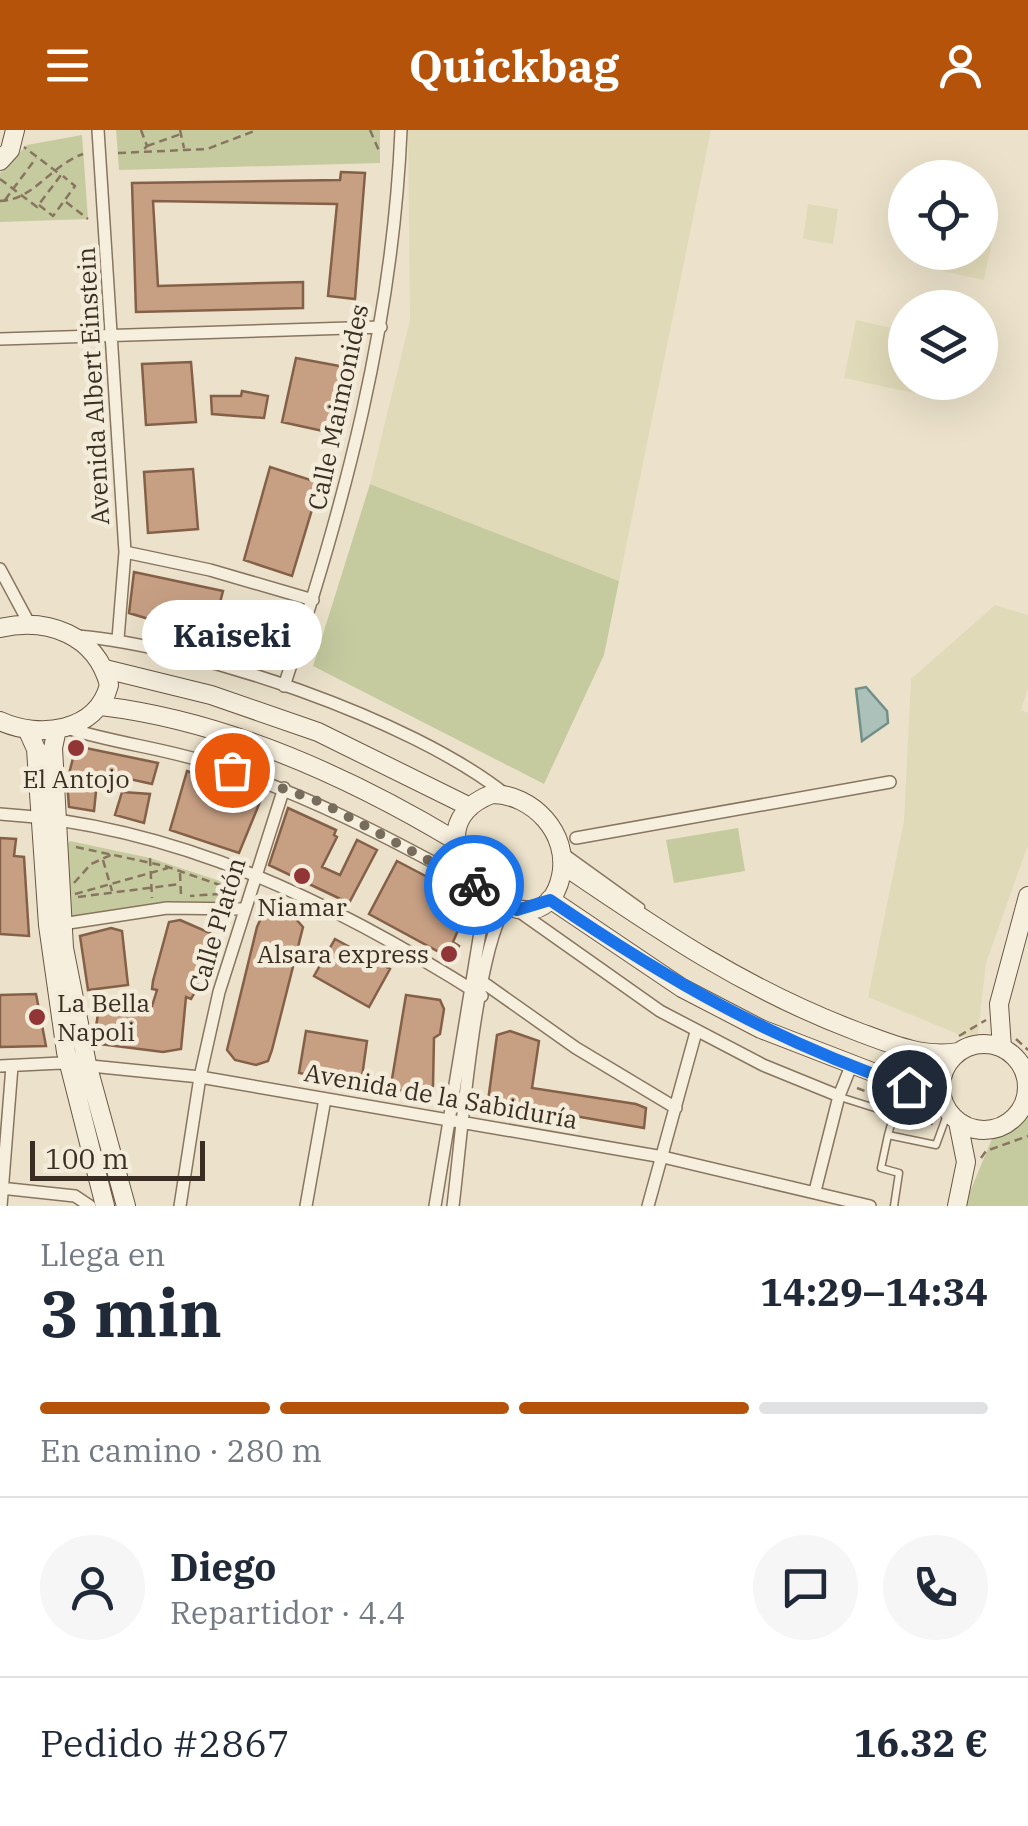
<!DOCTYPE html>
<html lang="es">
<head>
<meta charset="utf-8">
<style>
  body { margin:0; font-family:"IBM Plex Serif",serif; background:#f6f6f7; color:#1f2937; height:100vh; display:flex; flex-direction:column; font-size:38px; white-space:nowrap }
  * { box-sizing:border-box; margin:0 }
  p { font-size:32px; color:#747a83 }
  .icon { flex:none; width:55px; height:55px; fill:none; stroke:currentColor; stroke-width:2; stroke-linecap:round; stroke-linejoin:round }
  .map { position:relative; height:1076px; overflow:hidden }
  .drawer { display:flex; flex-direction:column; background:#fff; flex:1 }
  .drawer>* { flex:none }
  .controls { position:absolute; left:888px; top:30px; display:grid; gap:20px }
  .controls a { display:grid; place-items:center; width:110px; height:110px; border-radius:50%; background:#fff; box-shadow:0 10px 40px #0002; font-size:50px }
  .scale { position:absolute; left:30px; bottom:25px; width:175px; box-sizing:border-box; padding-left:10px; border:5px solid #3a2e22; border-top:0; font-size:28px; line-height:35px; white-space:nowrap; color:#3a2e22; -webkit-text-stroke:8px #f4ecda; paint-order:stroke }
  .pin { position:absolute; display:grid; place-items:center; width:85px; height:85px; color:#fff; margin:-42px; border:5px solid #fff; border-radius:50%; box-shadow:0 2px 10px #0007 }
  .courier { position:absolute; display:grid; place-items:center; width:100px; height:100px; margin:-50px; border:8px solid #1a73e8; border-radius:50%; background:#fff; color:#222; box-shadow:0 2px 12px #0007 }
  .bubble { position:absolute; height:70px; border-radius:35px; background:#fff; box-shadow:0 10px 40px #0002; font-size:32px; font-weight:700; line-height:70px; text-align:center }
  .summary em { font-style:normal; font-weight:700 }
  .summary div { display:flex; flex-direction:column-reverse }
  .summary { display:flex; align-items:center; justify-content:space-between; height:170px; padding:0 40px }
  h1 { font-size:65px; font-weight:700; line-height:75px }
  .bar { display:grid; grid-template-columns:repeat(4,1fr); gap:15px 10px; align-content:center; height:120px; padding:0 40px }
  .bar i { height:12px; border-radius:8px; background:#e0e1e3 }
  .bar .on { background:#b45309 }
  .bar p { grid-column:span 4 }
  .line { display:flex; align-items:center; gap:25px; padding:0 40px; border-top:2px solid #e0e1e3 }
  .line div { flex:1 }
  .round { display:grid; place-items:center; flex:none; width:105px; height:105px; border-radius:52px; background:#f6f6f7 }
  header { display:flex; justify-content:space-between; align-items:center; height:130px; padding:0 40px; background:#b45309; color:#fff; font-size:45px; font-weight:700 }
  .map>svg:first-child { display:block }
</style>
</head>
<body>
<header><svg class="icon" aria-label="menu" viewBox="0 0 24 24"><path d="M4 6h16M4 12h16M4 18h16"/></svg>Quickbag<svg class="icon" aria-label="person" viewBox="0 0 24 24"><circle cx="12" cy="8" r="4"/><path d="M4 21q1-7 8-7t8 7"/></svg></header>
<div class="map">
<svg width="1028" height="1076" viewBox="0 0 1028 1076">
  <rect width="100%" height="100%" fill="#ece2cb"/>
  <path fill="#e1dab9" d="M408,0H711L619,451L370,354L410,190Z
    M808,74L838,79L833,114L803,109Z
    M980,105L993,107L984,150L925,137L928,123L980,122Z
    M856,190L905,201V252L940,253L937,268L844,248Z
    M995,475L1028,485V558L1021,580L1028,583V715L986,833L977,912L868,867L904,691L911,549Z"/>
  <path fill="#c5ca9f" d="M116,0H380V33L119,40Z
    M82,5L88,89L0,92V43L27,15Z
    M370,354L619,451L604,525L544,654L313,536Z
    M738,698L745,741L674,753L666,710Z
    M70,711L150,728L232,755L227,772L148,775L69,788L66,715Z
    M1028,952V1076H964L994,1004Z"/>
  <path fill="#abc1ba" stroke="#728f88" stroke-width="2.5" d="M866,557L887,581L888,593L862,611L856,559Z"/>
  <path fill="#c7a084" stroke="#856048" stroke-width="2.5" d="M341,42L365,43L355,169L328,166L337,74L153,71L158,156L303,152V178L136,182L132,53L340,50Z
    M296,228L345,237L332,303L282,292Z
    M191,232L196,292L146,295L142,234Z
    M242,261L268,266L264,288L212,284L211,266H241Z
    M270,337L320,353L292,446L244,430Z
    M193,339L198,399L148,403L144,342Z
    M134,442L223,461L211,508L129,483Z
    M76,616L158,633L152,654L98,642L94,681L69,677L67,652Z
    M187,641L262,667L239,723L170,700Z
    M122,662L150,664L144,693L115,685Z
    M288,678L336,700L334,705L337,707L322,737L340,745L357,710L377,720L349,773L269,735Z
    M0,708L16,709L14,726L24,727L29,806L0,804Z
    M397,731L433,750L435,761L459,774V798L453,812L459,816L452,829L369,784Z
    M274,782L294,787L303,797L272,920L268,931L256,935L235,930L227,920L257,797L262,786Z
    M180,790L210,803L195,862L191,869L186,867L181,919L163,922L100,914L95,903L100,871L152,876L157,860L152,859L153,851L169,792Z
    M111,798L122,801L128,855L88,860L80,806Z
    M335,809L390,839L369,877L314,846Z
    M36,864L46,916L0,917V865Z
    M406,865L440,870L444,879L440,904L434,908L433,956L425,964L392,959L391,955Z
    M306,901L367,911L361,954L299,943Z
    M510,901L539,911L532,958L636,974L646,978L644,998L488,971L497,905Z"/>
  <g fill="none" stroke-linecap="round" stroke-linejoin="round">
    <defs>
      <path id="lane" d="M566,723L641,777
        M880,952L894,984L888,1005
        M840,967L894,984
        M894,1076L899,1043L881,1038L888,1005L936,1015L948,982"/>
      <path id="street" d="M98,0L125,422L118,509
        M0,209L381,197
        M125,422L210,440L313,470
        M0,439L30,495
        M77,506C196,516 411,589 505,664
        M284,556C345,374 393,192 401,0
        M67,598C113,613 163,618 209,633C304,663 388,707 475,755
        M0,684C177,695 335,773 482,866
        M576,708L890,652
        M517,780L660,881L763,935L839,966L851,936
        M62,794L167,778L244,779
        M484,853L576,918L676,978
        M0,936L61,933L200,947L663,1027L870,1076
        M0,1058L75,1066L90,1076
        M815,1061L839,966
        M1,1076L12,936
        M180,1076L200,947L219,862L284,658
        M306,1076L325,969
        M435,1076L486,766
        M453,1076C461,1012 475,822 506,776
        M648,1076L696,902"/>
      <path id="secondary" d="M0,31L10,20L15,0
        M0,498C48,487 96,505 109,555C97,602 39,609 0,591
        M105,539L211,565L318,602L470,677
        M101,576C227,591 350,647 458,712
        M27,599L36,619L48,795L66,922L105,1076
        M57,599L53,618L64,818L87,934L126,1076
        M492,664C532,664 570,703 561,746C540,844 388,704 492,664Z
        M563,735C660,801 745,859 856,901C891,914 922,928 959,922
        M550,769L682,858L761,899L942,969
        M941 957a43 43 0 1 1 86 0a43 43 0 1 1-86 0Z
        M1002,918L999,874L1028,766
        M957,1076L966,1032L958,992"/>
    </defs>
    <use href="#lane" stroke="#887560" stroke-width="9"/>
    <use href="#street" stroke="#887560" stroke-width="14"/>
    <use href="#secondary" stroke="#6a5743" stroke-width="20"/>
    <path stroke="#887560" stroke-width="2.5" stroke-dasharray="8 5" stroke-linecap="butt" d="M141,0L147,16L143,20
      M180,0L184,18
      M370,0L380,23
      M147,16L181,4
      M118,23L207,19L257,0
      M0,49L37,77L61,45L24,17
      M5,70L36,28
      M0,71C34,70 51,35 83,24
      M66,72L88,89
      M39,75L53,86L75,56L63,46
      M76,717L165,736L220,755L218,764L190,766
      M150,728L152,768
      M103,730L112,761
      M180,743L181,765
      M74,753L91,734L111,725
      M75,764L168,738
      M78,767L180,754
      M959,906L986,890
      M1016,909L1028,920
      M857,958L873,964
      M921,977L933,996
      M981,1028L986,1021L1028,1006"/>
    <use href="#lane" stroke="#f7efde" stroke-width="6"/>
    <use href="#street" stroke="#f7efde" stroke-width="11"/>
    <use href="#secondary" stroke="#f7efde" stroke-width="18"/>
  </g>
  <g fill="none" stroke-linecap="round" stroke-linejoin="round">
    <path stroke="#786d5d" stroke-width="10" stroke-dasharray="0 18" d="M232,640L323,673L474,755"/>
    <path stroke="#1a73e8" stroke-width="12" d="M474,755L486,766L517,780L550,770C669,851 772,910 909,957"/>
  </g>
  <g fill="#923536" stroke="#f4ecda" stroke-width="4">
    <circle cx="76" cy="618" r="10"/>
    <circle cx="302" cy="746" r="10"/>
    <circle cx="449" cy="824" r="10"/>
    <circle cx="37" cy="887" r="10"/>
  </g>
  <g text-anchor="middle" stroke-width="9" stroke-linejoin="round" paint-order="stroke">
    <g font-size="25" fill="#3a2e22" stroke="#f4ecda">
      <text transform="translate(93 256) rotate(-93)" y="9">Avenida Albert Einstein</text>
      <text transform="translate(338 277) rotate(-78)" y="9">Calle Maimonides</text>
      <text transform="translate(217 795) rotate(-73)" y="9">Calle Platón</text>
      <text transform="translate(441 966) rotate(10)" y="9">Avenida de la Sabiduría</text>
    </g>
    <g font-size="25" fill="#3a2e22" stroke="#f4ecda">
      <text x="76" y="658">El Antojo</text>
      <text x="302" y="786">Niamar</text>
      <text x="429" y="833" text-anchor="end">Alsara express</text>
      <text x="57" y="882" text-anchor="start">La Bella<tspan x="57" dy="29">Napoli</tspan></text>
    </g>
  </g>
</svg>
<div class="controls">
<a><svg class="icon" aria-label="locate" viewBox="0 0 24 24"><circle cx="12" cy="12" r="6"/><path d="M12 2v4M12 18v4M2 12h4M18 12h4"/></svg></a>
<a><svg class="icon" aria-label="layers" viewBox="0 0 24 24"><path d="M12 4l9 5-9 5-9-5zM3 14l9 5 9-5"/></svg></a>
</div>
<div class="scale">100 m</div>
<div class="pin" style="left:232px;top:640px;background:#ea580c"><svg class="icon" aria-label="bag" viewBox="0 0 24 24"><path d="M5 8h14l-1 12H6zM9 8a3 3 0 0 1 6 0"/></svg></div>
<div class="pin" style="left:909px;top:957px;background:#1f2937"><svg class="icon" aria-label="home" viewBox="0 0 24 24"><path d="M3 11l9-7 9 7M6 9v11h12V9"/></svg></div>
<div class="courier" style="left:474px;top:755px"><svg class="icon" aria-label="bike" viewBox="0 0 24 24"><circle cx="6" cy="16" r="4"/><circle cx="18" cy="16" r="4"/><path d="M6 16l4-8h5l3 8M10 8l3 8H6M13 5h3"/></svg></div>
<div class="bubble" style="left:142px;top:470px;width:180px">Kaiseki</div>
</div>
<section class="drawer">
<div class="summary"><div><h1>3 min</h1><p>Llega en</p></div><em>14:29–14:34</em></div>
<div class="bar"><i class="on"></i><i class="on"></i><i class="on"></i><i></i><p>En camino · 280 m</p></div>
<div class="line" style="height:180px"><a class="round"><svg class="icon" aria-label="person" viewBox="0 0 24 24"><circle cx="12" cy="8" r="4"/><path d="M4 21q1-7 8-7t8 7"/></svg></a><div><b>Diego</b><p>Repartidor · 4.4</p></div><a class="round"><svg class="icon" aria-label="chat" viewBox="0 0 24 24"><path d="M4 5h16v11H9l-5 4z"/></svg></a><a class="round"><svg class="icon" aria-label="phone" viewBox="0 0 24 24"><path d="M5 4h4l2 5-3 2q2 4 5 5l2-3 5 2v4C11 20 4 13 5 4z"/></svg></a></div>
<div class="line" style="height:130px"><div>Pedido #2867</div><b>16.32 €</b></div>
</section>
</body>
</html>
